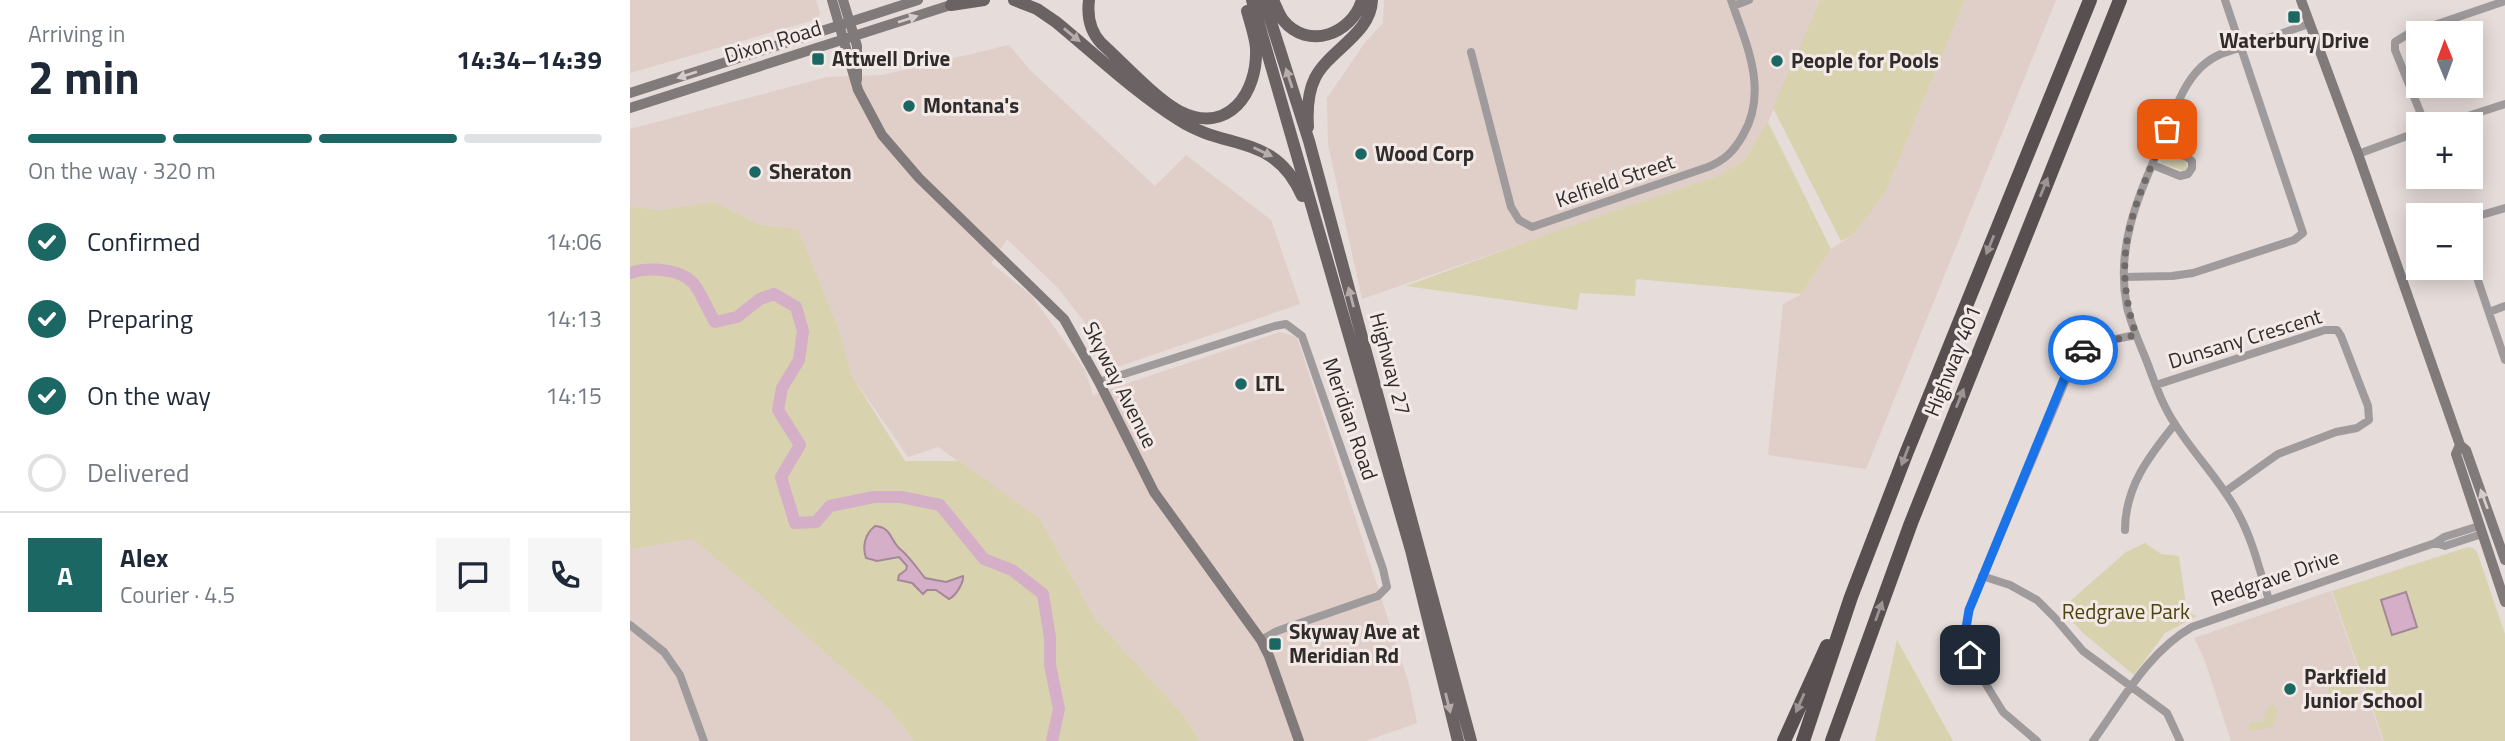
<!DOCTYPE html>
<html lang="en">
<head>
<meta charset="utf-8">
<style>
  body { margin:0; font-family:"Titillium Web",sans-serif; background:#f6f6f7; color:#1f2937; height:100vh; display:flex; flex-direction:column; font-size:26px; white-space:nowrap }
  * { box-sizing:border-box; margin:0 }
  p { font-size:23px; color:#747a83 }
  .icon { flex:none; width:38px; height:38px; fill:none; stroke:currentColor; stroke-width:2; stroke-linecap:round; stroke-linejoin:round }
  .map { position:relative; flex:1; overflow:hidden }
  .side { display:flex; flex-direction:column; background:#fff; width:630px }
  .side>* { flex:none }
  .needle { width:46px; rotate:359deg }
  .tools { position:absolute; left:1776px; top:21px; display:grid; gap:14px }
  .tools a { display:grid; place-items:center; width:77px; height:77px; border-radius:0px; background:#fff; box-shadow:0 4px 18px #0003; font-size:35px }
  .pin { position:absolute; display:grid; place-items:center; width:60px; height:60px; color:#fff; margin:-30px; border-radius:14px; box-shadow:0 4px 10px #0006 }
  .courier { position:absolute; display:grid; place-items:center; width:70px; height:70px; margin:-35px; border:5px solid #1a73e8; border-radius:50%; background:#fff; color:#222; box-shadow:0 2px 9px #0007 }
  .summary em { font-style:normal; font-weight:700 }
  .summary div { display:flex; flex-direction:column-reverse }
  .summary { display:flex; align-items:center; justify-content:space-between; height:119px; padding:0 28px }
  h1 { font-size:46px; font-weight:700; line-height:52px }
  .bar { display:grid; grid-template-columns:repeat(4,1fr); gap:10px 7px; align-content:center; height:84px; padding:0 28px }
  .bar i { height:9px; border-radius:5px; background:#e0e1e3 }
  .bar .current { background:#1b6763 }
  .bar p { grid-column:span 4 }
  .line { display:flex; align-items:center; gap:18px; padding:0 28px; border-top:2px solid #e0e1e3 }
  .line div { flex:1 }
  .round { display:grid; place-items:center; flex:none; width:74px; height:74px; border-radius:0px; background:#f6f6f7 }
  ol { padding:0 28px; list-style:none }
  li { display:flex; align-items:center; gap:21px; height:77px }
  li p { margin-inline-start:auto }
  li .icon { padding:7px; border-radius:50%; background:#1b6763; color:#fff; stroke-width:4 }
  li:last-child { color:#747a83 }
  li i { width:38px; height:38px; border:4px solid #e0e1e3; border-radius:50% }
  main { display:flex; flex:1; min-height:0 }
  .map>svg:first-child { display:block }
</style>
</head>
<body>
<main>
<section class="side">
<div class="summary"><div><h1>2 min</h1><p>Arriving in</p></div><em>14:34–14:39</em></div>
<div class="bar"><i class="current"></i><i class="current"></i><i class="current"></i><i></i><p>On the way · 320 m</p></div>
<ol>
<li><svg class="icon" aria-label="check" viewBox="0 0 24 24"><path d="M5 12l5 5 9-10"/></svg>Confirmed<p>14:06</p></li>
<li><svg class="icon" aria-label="check" viewBox="0 0 24 24"><path d="M5 12l5 5 9-10"/></svg>Preparing<p>14:13</p></li>
<li><svg class="icon" aria-label="check" viewBox="0 0 24 24"><path d="M5 12l5 5 9-10"/></svg>On the way<p>14:15</p></li>
<li><i></i>Delivered</li>
</ol>
<div class="line" style="height:126px"><b class="round" style="background:#1b6763;color:#fff">A</b><div><b>Alex</b><p>Courier · 4.5</p></div><a class="round"><svg class="icon" aria-label="chat" viewBox="0 0 24 24"><path d="M4 5h16v11H9l-5 4z"/></svg></a><a class="round"><svg class="icon" aria-label="phone" viewBox="0 0 24 24"><path d="M5 4h4l2 5-3 2q2 4 5 5l2-3 5 2v4C11 20 4 13 5 4z"/></svg></a></div>
</section>
<div class="map">
<svg width="1875" height="741" viewBox="0 0 1875 741">
  <rect width="100%" height="100%" fill="#e6dcd9"/>
  <path fill="#e0cec8" d="M0,0H186L190,13L188,19L0,73Z
    M754,0H1190L1138,122L1114,160L1090,175L732,299L698,144L697,98L734,44L753,23Z
    M1335,0H1426L1236,469L1138,455L1153,304L1172,294L1201,249L1223,235L1255,193Z
    M379,45L401,71L525,186L556,155L641,220L670,304L479,370L453,320L427,287L377,239L361,263L401,295L455,370L463,395L650,332L667,337L779,684L787,723L736,741H570L555,717L466,620L410,519L308,447L278,457L222,376L209,330L168,229L131,225L85,202L28,210L0,206V129L197,77L252,75Z
    M62,539L124,590L259,709L284,741H0V546L3,549Z
    M1701,591L1753,741H1601L1575,661L1564,638Z"/>
  <path fill="#d8d2af" d="M1190,0H1335L1255,193L1223,235L1211,241L1143,108Z
    M1138,122L1201,249L1172,294L1006,279L1005,296L950,293L947,310L776,286L935,228L1090,175L1114,160Z
    M1533,153L1555,160L1557,168L1554,171L1531,163L1529,155Z
    M85,202L131,225L168,229L209,330L222,376L275,461H329L410,519L466,620L555,717L570,741H284L259,709L124,590L62,539L3,549L0,546V206L28,210Z
    M1515,543L1531,554L1549,556L1557,612L1567,616L1535,633L1504,675L1454,634L1431,609L1496,552Z
    M1838,547L1843,548L1847,552L1875,634V741H1754L1702,591Z
    M1267,640L1323,741H1245Z
    M1721,673L1726,677L1730,686L1728,689L1731,702L1717,711H1707C1699,703 1696,698 1699,687L1707,683L1706,678Z
    M1643,705L1648,710L1643,727L1620,731L1619,723L1633,722L1638,706Z"/>
  <path fill="#d5aec8" stroke="#a48799" stroke-width="2" d="M245,526C261,527 260,539 269,548C280,557 286,567 295,578L316,582L333,576C334,582 326,596 319,599L306,590H297L293,594L282,583L268,580L269,575L276,570L277,566L269,557L247,561L236,558C232,546 235,534 245,526Z
    M1776,592L1787,627L1762,635L1751,600Z"/>
  <g fill="none" stroke-linecap="round" stroke-linejoin="round">
    <path stroke="#d5aec8" stroke-width="12" d="M0,273C18,267 49,268 63,283C70,290 79,313 85,322L107,317L130,299L144,294L166,307L173,331L169,360L152,388L148,410L170,445L151,477L165,523L186,522L200,506L244,497H271L310,505L354,559L382,570L413,594L420,638V665L429,709L422,741"/>
    <path stroke="#9f9a9b" stroke-width="8" d="M1103,6L1119,0
      M841,52L881,207L889,220L902,227L1078,167C1095,160 1104,151 1113,135C1139,91 1116,43 1101,0
      M1795,124L1765,50V42L1778,34L1875,1
      M1813,124L1875,104
      M1728,154L1788,132
      M1523,165L1550,176L1558,174L1562,168V161L1557,157L1530,147
      M1841,218L1875,208
      M1841,260L1875,360
      M1494,277L1542,276L1563,273L1664,240L1673,233L1595,0
      M1859,312L1875,306
      M469,382L645,326L656,324L672,336L753,569L757,587L748,596L647,631L631,640
      M1526,385L1695,330H1707L1711,336L1738,406L1739,420L1727,428L1706,432L1648,454L1596,491
      M1495,530C1495,487 1519,456 1545,424
      M1805,543L1815,546L1852,534
      M1352,576L1380,585L1407,600L1425,618L1453,651L1537,713L1550,741
      M1639,600C1630,572 1623,541 1609,515C1592,482 1565,456 1545,424C1532,405 1525,383 1517,362C1510,344 1501,325 1497,307C1485,247 1508,197 1531,144C1545,111 1555,69 1591,54L1679,24
      M0,625L34,652L50,675L74,741
      M1407,741L1373,712L1349,673L1340,655L1335,634L1339,610L1443,363C1457,341 1483,340 1506,335
      M1463,741C1492,701 1518,652 1562,627L1805,543L1814,537L1849,526"/>
    <path stroke="#807a7a" stroke-width="10" d="M202,0L228,90L252,135L289,178L434,319L469,382L524,492L631,640L639,656L669,741
      M213,0L227,46V80
      M1671,0L1728,154L1830,445L1836,450L1875,560
      M0,93L288,0
      M0,108L327,3
      M1830,445L1826,454L1875,602"/>
    <path stroke="#6a6263" stroke-width="12" d="M384,0L407,9L426,22C466,55 505,92 549,120C597,151 645,133 672,196
      M459,0C457,16 460,31 471,43C492,62 526,99 549,111C598,136 628,93 626,48C625,36 620,22 617,11
      M622,0L781,550L828,741
      M634,0L679,141L841,741
      M643,0C646,6 649,15 653,20C678,51 722,34 732,0
      M321,5L354,0
      M678,127C677,111 678,92 685,78C699,50 741,34 742,0"/>
    <path stroke="#574f50" stroke-width="14" d="M1154,741L1197,646
      M1173,741L1221,597L1276,454L1460,0
      M1202,741L1281,523L1490,0"/>
  </g>
  <defs><path id="oneway-solid" d="M-6-.8H1V-3.2L6.5 0L1 3.2V.8H-6Z" transform="scale(1.75)"/></defs>
  <g fill="#d6cdcb">
    <use href="#oneway-solid" transform="translate(278 19) rotate(-18)"/>
    <use href="#oneway-solid" transform="translate(57 75) rotate(162)"/>
    <use href="#oneway-solid" transform="translate(1854 499) rotate(-110)"/>
  </g>
  <g fill="#b5acab">
    <use href="#oneway-solid" transform="translate(442 35) rotate(39)"/>
    <use href="#oneway-solid" transform="translate(659 78) rotate(-108)"/>
    <use href="#oneway-solid" transform="translate(633 152) rotate(25)"/>
    <use href="#oneway-solid" transform="translate(721 297) rotate(-105)"/>
    <use href="#oneway-solid" transform="translate(818 703) rotate(76)"/>
  </g>
  <g fill="#9d9494">
    <use href="#oneway-solid" transform="translate(1414 187) rotate(-68)"/>
    <use href="#oneway-solid" transform="translate(1360 245) rotate(112)"/>
    <use href="#oneway-solid" transform="translate(1330 398) rotate(-68)"/>
    <use href="#oneway-solid" transform="translate(1275 456) rotate(111)"/>
    <use href="#oneway-solid" transform="translate(1249 611) rotate(-70)"/>
    <use href="#oneway-solid" transform="translate(1170 703) rotate(114)"/>
  </g>
  <g fill="none" stroke-linecap="round" stroke-linejoin="round">
    <path stroke="#706a68" stroke-width="7" stroke-dasharray="0 12.6" d="M1453,350L1464,344L1506,335C1479,251 1505,205 1537,129"/>
    <path stroke="#1a73e8" stroke-width="9" d="M1340,655L1335,634L1339,610L1434,379L1443,363L1453,350"/>
  </g>
  <g fill="#1b6763" stroke="#f3e9e6" stroke-width="2.5">
    <rect x="1657" y="10" width="14" height="14" rx="3.5"/>
    <rect x="181" y="52" width="14" height="14" rx="3.5"/>
    <circle cx="1147" cy="61" r="7"/>
    <circle cx="279" cy="106" r="7"/>
    <circle cx="731" cy="154" r="7"/>
    <circle cx="125" cy="172" r="7"/>
    <circle cx="611" cy="384" r="7"/>
    <rect x="638" y="637" width="14" height="14" rx="3.5"/>
    <circle cx="1660" cy="689" r="7"/>
  </g>
  <g text-anchor="middle" stroke-width="6" stroke-linejoin="round" paint-order="stroke">
    <g font-size="21" font-weight="bold" fill="#302c2b" stroke="#f3e9e6" text-anchor="start">
      <text x="1664" y="48" text-anchor="middle">Waterbury Drive</text>
      <text x="202" y="66">Attwell Drive</text>
      <text x="1161" y="68">People for Pools</text>
      <text x="293" y="113">Montana's</text>
      <text x="745" y="161">Wood Corp</text>
      <text x="139" y="179">Sheraton</text>
      <text x="625" y="391">LTL</text>
      <text x="659" y="639">Skyway Ave at<tspan x="659" dy="24">Meridian Rd</tspan></text>
      <text x="1674" y="684">Parkfield<tspan x="1674" dy="24">Junior School</tspan></text>
    </g>
    <g font-size="21" fill="#302c2b" stroke="#f3e9e6">
      <text transform="translate(143 42) rotate(-17)" y="7">Dixon Road</text>
      <text transform="translate(985 181) rotate(-19)" y="7">Kelfield Street</text>
      <text transform="translate(1615 339) rotate(-17)" y="7">Dunsany Crescent</text>
      <text transform="translate(1323 361) rotate(-68)" y="7">Highway 401</text>
      <text transform="translate(760 364) rotate(75)" y="7">Highway 27</text>
      <text transform="translate(490 385) rotate(63)" y="7">Skyway Avenue</text>
      <text transform="translate(720 419) rotate(71)" y="7">Meridian Road</text>
      <text transform="translate(1645 578) rotate(-19)" y="7">Redgrave Drive</text>
    </g>
    <g font-size="21" fill="#4c430f" stroke="#f3e9e6">
      <text x="1496" y="619">Redgrave Park</text>
    </g>
  </g>
</svg>
<div class="tools">
<a><svg class="needle" viewBox="-14 -14 28 28"><path d="M0-13l5 13h-10z" fill="#e53935"/><path d="M0 13l5-13h-10z" fill="#747a83"/></svg></a>
<a>+</a>
<a>−</a>
</div>
<div class="pin" style="left:1537px;top:129px;background:#ea580c"><svg class="icon" aria-label="bag" viewBox="0 0 24 24"><path d="M5 8h14l-1 12H6zM9 8a3 3 0 0 1 6 0"/></svg></div>
<div class="pin" style="left:1340px;top:655px;background:#1f2937"><svg class="icon" aria-label="home" viewBox="0 0 24 24"><path d="M3 11l9-7 9 7M6 9v11h12V9"/></svg></div>
<div class="courier" style="left:1453px;top:350px"><svg class="icon" aria-label="car" viewBox="0 0 24 24"><path d="M5 17H2v-5l4-1 3-4h7l3 4 3 1v5h-3M9 17h6M6 11h13"/><circle cx="7" cy="17" r="2"/><circle cx="17" cy="17" r="2"/></svg></div>
</div>
</main>
</body>
</html>
